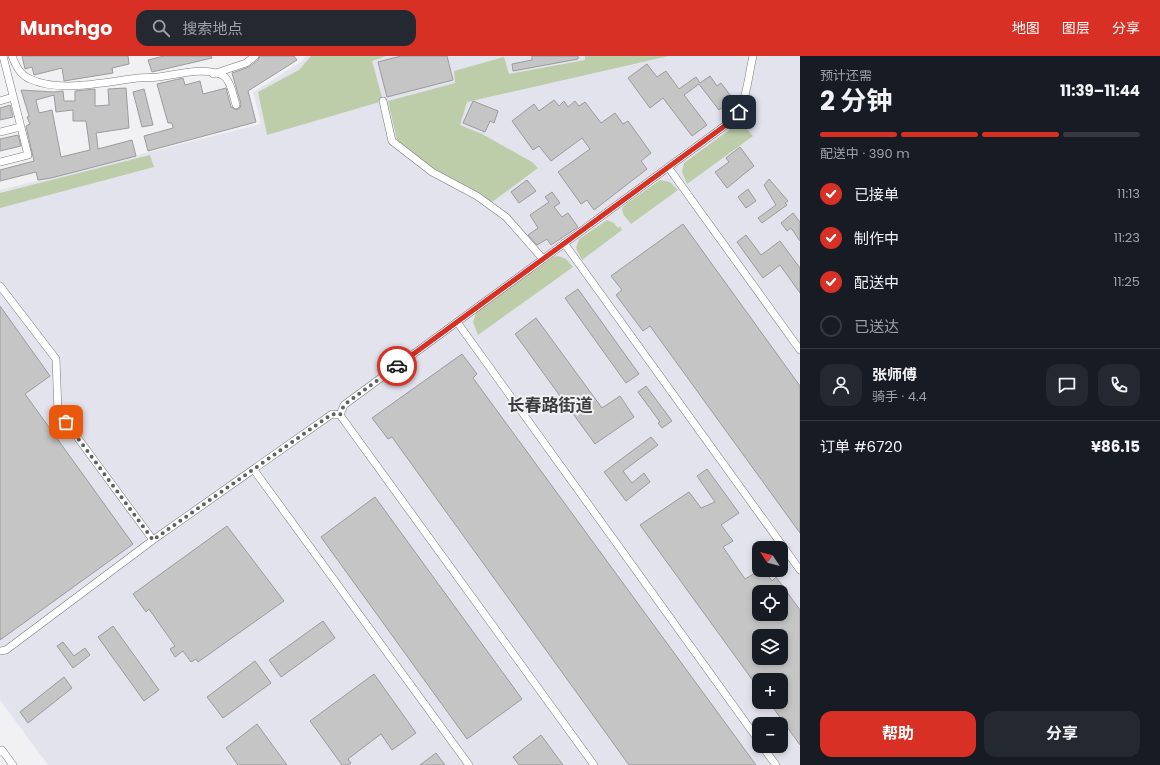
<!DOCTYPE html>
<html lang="zh">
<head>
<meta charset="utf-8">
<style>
  body { margin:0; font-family:Poppins,"Noto Sans SC",sans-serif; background:#242831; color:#f1f3f6; height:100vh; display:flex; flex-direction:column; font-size:15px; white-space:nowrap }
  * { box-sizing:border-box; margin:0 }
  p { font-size:13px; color:#9ea1a6 }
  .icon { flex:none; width:22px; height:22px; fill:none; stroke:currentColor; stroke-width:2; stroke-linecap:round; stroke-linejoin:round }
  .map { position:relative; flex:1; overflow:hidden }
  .side { display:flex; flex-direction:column; background:#171b24; width:360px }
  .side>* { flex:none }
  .needle { width:26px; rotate:305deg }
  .fabs { position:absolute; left:752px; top:485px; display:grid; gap:8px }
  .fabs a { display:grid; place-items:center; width:36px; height:36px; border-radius:8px; background:#171b24; box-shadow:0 2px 6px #0003; font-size:20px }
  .pin { position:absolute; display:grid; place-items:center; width:34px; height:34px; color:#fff; margin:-17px; border-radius:8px; box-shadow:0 2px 6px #0006 }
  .courier { position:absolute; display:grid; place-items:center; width:40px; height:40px; margin:-20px; border:3px solid #d93025; border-radius:50%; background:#fff; color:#222; box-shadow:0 1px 5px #0007 }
  .headline em { font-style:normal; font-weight:700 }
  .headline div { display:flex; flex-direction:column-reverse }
  .headline { display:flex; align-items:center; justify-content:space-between; height:68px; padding:0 20px }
  h1 { font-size:26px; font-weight:700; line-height:30px }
  .bar { display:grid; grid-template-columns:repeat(4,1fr); gap:6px 4px; align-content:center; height:48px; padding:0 20px }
  .bar i { height:5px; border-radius:3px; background:#363941 }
  .bar .active { background:#d93025 }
  .bar p { grid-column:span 4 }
  .line { display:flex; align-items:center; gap:10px; padding:0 20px; border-top:1px solid #363941 }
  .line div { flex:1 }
  .round { display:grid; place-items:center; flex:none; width:42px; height:42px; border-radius:12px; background:#242831 }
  ol { padding:0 20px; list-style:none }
  li { display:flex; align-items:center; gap:12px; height:44px }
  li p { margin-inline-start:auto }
  li .icon { padding:4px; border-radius:50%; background:#d93025; color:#fff; stroke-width:4 }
  li:last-child { color:#9ea1a6 }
  li i { width:22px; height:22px; border:2px solid #363941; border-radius:50% }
  .cta { display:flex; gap:8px; margin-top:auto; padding:8px 20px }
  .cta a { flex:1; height:46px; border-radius:12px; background:#d93025; color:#fff; font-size:16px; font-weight:700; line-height:46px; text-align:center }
  .cta a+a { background:#242831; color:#f1f3f6 }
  header { display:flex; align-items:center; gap:24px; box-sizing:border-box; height:56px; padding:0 20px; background:#d93025; color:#fff }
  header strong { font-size:19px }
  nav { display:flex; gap:22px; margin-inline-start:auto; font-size:14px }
  .search { width:280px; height:36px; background:#242831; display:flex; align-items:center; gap:10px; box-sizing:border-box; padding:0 14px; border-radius:12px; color:#9ea1a6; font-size:15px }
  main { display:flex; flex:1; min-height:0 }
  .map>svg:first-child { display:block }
</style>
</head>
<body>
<header>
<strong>Munchgo</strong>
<div class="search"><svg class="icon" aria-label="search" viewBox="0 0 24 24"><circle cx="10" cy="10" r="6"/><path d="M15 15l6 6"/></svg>搜索地点</div>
<nav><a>地图</a><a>图层</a><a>分享</a></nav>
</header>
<main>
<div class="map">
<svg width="800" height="709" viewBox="0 0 800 709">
  <rect width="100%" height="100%" fill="#f1f1f3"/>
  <path fill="#e2e3ec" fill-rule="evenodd" d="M306,0H800V709H48L0,644V134L261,68L253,36L301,6ZM759,492H781V514H759ZM759,536H781V558H759ZM759,580H781V602H759ZM759,624H781V646H759ZM759,668H781V690H759Z"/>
  <path fill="#becda9" d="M311,0H386L372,5L383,45L267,79L258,36L299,14Z
    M585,0H669L467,46L460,69L482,78L532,106L538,112L492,146L432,112L397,84L388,45L455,27L454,15L504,1L509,18L585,4Z
    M739,70L745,71L753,80L687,128L682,116L684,107L733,71Z
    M150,99L154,111L0,152V137Z
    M660,124L670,126L678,134L631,168L623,158L622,152L626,148Z
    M607,164L614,167L618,172L620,170L622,174L582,204L576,192L579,183Z
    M558,200L566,203L573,211L478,279L473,266L476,257L553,201Z"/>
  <path fill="#c6c5c6" stroke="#9b9a9c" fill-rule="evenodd" d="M22,0H128L129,8L112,12L113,17L64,25L62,12L34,19L32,11L25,13Z
    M164,0H211L212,2L152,16L148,4Z
    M260,0H294L297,4L248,35L256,66L148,95L144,80L173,72L172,67H168L157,28L183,22L185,29L200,25L203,38L226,32L231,51L237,54L240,52L241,48L232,17L249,11L258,4Z
    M401,0H447L453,24L387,41L378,6Z
    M532,0H578V3L513,15L512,8L532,4Z
    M647,8L657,21L666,15L679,33L696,21L700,27L710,20L717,30L721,27L733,43L719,54L699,28L684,39L707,69L692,80L663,42L650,52L628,22Z
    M126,32L129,72L96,77L97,83L98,93L132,84L136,100L51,122L38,124L36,116L0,125V114L34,105L26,70L30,68L27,61L29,60L21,34L54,36L63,35L64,45H75V35L95,33V50L109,49L108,33ZM54,39L56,56L73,54V65H86L90,94L61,101L52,54L39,57L36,44Z
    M144,33L153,69L142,71L133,36Z
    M554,44L559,50L564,45L568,51L575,45L579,50L585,46L601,67L615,57L623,68L628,65L651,97L641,105L647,113L594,154L587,144L581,148L558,116L590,93L582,82L551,105L539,90L533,94L512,65L534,48L539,55Z
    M473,45L498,55L494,67L490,65L485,76L463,67Z
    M10,49L13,61L0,64V52Z
    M18,79L21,90L0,95V83Z
    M740,91L754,110L727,132L715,116L729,106L726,102Z
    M769,123L788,145L785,147L787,149L762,167L758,162L776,149L764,129Z
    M527,124L536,135L519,147L511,136Z
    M748,133L756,145L746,152L738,141Z
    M552,136L560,147L554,151L562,161L568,157L578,171L551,189L547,183L537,189L528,179L538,172L530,159L549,146L545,141Z
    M793,157L800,166V185L791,172L787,175L781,167Z
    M683,168L800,330V477L650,270L643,275L616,239L622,234L611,220Z
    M746,179L761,199L780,185L800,212V237L780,209L763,222L737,186Z
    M578,233L639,318L626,327L565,242Z
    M0,250L50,320L25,338L133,488L0,584Z
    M536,262L602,352L620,340L634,361L595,388L515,278Z
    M462,298L477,318L473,322L756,709H629L392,381L388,383L372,362Z
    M646,330L672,365L662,372L658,367L660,366L638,336Z
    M651,381L658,389L623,415L632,427L644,417L650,426L626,445L604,416Z
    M707,413L739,457L721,469L733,485L723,491L745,523L760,514H764L772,525L776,521L800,554V689L769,646H781V624H759V633L640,469L689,436L701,452L715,446L697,420ZM759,536H781V558H759ZM759,580H781V602H759Z
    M375,441L522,643L467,683L321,481Z
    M227,470L284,545L198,606L196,603L191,606L183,595L175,601L170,593L175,590L149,553L146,556L133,538Z
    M323,565L335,582L281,621L269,604Z
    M113,570L159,634L144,645L98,581Z
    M63,586L74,600L85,592L90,599L73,612L57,590Z
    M255,605L271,627L223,662L207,641Z
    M374,618L416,677L392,694L381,678L348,703L351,707L348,709H342L310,665Z
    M64,621L72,632L28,667L20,656Z
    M257,668L287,709H238L226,692Z
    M541,679L563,709H519L513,701Z
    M436,697L445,709H420Z"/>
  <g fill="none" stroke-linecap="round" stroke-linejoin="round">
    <defs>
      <path id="minor" d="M12,0C16,10 20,19 30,23C59,37 107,26 137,22C144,21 151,22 158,21C175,19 210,9 225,21C232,28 233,40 236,49
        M213,18L246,7L255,0
        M0,45L13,41
        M383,45L392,85L432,116L477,140L506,161L543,203
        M0,76L20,71
        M0,106L28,99L3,0
        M668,111L800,294
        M564,187L800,514
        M0,230L56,303L58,355L153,484
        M457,266L759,685
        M340,359L344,349L734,63C747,46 748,21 753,0
        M340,359L594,709
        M254,414L469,709
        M0,595L6,594L153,484L332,358L340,359
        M762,690L776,709
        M0,696L2,694L13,709"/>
    </defs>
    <use href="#minor" stroke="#7b7b7d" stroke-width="8"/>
    <use href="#minor" stroke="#fff" stroke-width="7"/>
  </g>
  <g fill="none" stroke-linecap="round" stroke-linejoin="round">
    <path stroke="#606061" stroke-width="4" stroke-dasharray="0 7.2" d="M66,366L153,484L332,358L340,359L344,349L397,310"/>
    <path stroke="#d93025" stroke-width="5" d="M397,310L734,63L739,56"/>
  </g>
  <g text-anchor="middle" stroke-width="4" stroke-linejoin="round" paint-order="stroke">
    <g font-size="17" font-weight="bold" fill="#3c3d3e" stroke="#f1f1f3">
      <text x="550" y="355">长春路街道</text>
    </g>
  </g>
</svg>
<div class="fabs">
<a><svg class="needle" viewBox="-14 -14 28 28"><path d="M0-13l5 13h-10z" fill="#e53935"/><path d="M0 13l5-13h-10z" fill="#9ea1a6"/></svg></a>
<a><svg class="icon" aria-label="locate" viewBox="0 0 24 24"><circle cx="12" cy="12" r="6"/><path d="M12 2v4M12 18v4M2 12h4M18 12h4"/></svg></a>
<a><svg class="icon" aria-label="layers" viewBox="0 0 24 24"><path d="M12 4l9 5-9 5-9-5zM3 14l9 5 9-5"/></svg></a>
<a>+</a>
<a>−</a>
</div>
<div class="pin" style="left:66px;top:366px;background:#ea580c"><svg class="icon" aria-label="bag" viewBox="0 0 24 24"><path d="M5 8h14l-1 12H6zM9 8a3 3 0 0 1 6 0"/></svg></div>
<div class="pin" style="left:739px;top:56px;background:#1f2937"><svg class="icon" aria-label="home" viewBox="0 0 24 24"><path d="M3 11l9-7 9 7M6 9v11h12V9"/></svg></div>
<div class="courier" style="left:397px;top:310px"><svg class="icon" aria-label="car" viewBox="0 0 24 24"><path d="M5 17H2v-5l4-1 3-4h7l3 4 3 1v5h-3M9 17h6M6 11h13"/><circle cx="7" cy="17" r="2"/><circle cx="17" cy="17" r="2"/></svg></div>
</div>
<section class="side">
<div class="headline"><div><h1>2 分钟</h1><p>预计还需</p></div><em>11:39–11:44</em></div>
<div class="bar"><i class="active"></i><i class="active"></i><i class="active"></i><i></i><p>配送中 · 390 m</p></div>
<ol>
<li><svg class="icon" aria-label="check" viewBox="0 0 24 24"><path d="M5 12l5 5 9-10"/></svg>已接单<p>11:13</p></li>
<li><svg class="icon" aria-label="check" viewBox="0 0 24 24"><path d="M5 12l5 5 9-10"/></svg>制作中<p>11:23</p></li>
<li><svg class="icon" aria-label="check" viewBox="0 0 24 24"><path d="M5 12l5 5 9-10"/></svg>配送中<p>11:25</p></li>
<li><i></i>已送达</li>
</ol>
<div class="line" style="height:72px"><a class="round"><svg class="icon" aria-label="person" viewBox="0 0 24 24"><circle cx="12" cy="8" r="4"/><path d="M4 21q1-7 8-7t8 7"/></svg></a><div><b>张师傅</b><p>骑手 · 4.4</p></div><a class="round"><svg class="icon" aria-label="chat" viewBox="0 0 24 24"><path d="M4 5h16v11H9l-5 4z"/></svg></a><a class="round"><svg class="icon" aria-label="phone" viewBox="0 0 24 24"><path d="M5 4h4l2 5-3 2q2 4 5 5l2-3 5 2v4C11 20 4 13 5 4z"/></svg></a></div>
<div class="line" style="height:52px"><div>订单 #6720</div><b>¥86.15</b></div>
<div class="cta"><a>帮助</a><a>分享</a></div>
</section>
</main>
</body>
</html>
